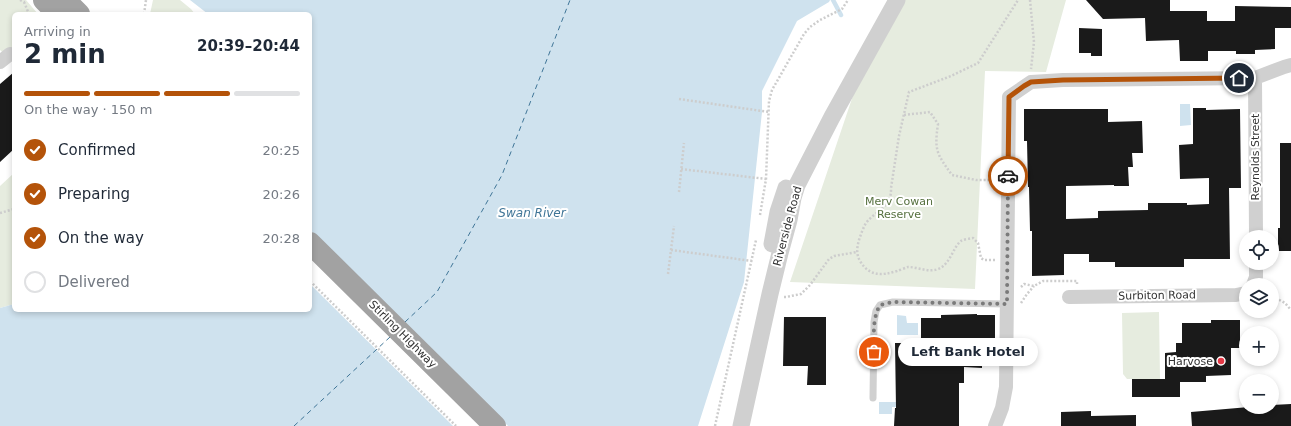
<!DOCTYPE html>
<html lang="en">
<head>
<meta charset="utf-8">
<style>
  body { margin:0; font-family:"DejaVu Sans",sans-serif; background:#f6f6f7; color:#1f2937; height:100vh; display:flex; flex-direction:column; font-size:15px; white-space:nowrap }
  * { box-sizing:border-box; margin:0 }
  p { font-size:13px; color:#747a83 }
  .icon { flex:none; width:22px; height:22px; fill:none; stroke:currentColor; stroke-width:2; stroke-linecap:round; stroke-linejoin:round }
  .map { position:relative; flex:1; overflow:hidden }
  .drawer { position:absolute; left:12px; top:12px; width:300px; height:300px; display:flex; flex-direction:column; background:#fff; border-radius:6px; box-shadow:0 2px 6px #0003 }
  .drawer>* { flex:none }
  .controls { position:absolute; left:1239px; top:230px; display:grid; gap:8px }
  .controls a { display:grid; place-items:center; width:40px; height:40px; border-radius:50%; background:#fff; box-shadow:0 2px 6px #0003; font-size:20px }
  .pin { position:absolute; display:grid; place-items:center; width:34px; height:34px; color:#fff; margin:-17px; border:2px solid #fff; border-radius:50%; box-shadow:0 1px 4px #0007 }
  .courier { position:absolute; display:grid; place-items:center; width:40px; height:40px; margin:-20px; border:3px solid #b45309; border-radius:50%; background:#fff; color:#222; box-shadow:0 1px 5px #0007 }
  .bubble { position:absolute; height:28px; border-radius:14px; background:#fff; box-shadow:0 2px 6px #0003; font-size:13px; font-weight:700; line-height:28px; text-align:center }
  .overview em { font-style:normal; font-weight:700 }
  .overview div { display:flex; flex-direction:column-reverse }
  .overview { display:flex; align-items:center; justify-content:space-between; height:68px; padding:0 12px }
  h1 { font-size:26px; font-weight:700; line-height:30px }
  .bar { display:grid; grid-template-columns:repeat(4,1fr); gap:6px 4px; align-content:center; height:48px; padding:0 12px }
  .bar i { height:5px; border-radius:3px; background:#e0e1e3 }
  .bar .on { background:#b45309 }
  .bar p { grid-column:span 4 }
  ol { padding:0 12px; list-style:none }
  li { display:flex; align-items:center; gap:12px; height:44px }
  li p { margin-inline-start:auto }
  li .icon { padding:4px; border-radius:50%; background:#b45309; color:#fff; stroke-width:4 }
  li:last-child { color:#747a83 }
  li i { width:22px; height:22px; border:2px solid #e0e1e3; border-radius:50% }
  .map>svg:first-child { display:block }
</style>
</head>
<body>
<div class="map">
<svg width="1291" height="426" viewBox="0 0 1291 426">
  <rect width="100%" height="100%" fill="#fff"/>
  <path fill="#e6ecdf" d="M0,0H26L38,14H14V63L0,50Z
    M153,0H180L191,9L195,14H150Z
    M895,0H1066L1046,72L985,71L975,289L790,282L864,63Z
    M14,173V304L0,308V186Z
    M1159,312L1160,379H1127L1123,374L1122,313Z"/>
  <path fill="#cfe2ee" d="M190,0H830L829,2L797,21L762,91V112L744,282L698,426H0V308L14,304V310H310V14H208Z
    M1180,104H1190L1191,125L1180,126Z
    M897,315L906,316L907,323H918V335H897Z
    M879,402H899V407H892V414H879Z"/>
  <path fill="#fff" d="M310,230L508,426H453L310,284Z"/>
  <g fill="none" stroke-linecap="round" stroke-linejoin="round">
    <path stroke="#cfe2ee" stroke-width="4.5" d="M833,0L841,15"/>
    <path stroke="#3f7597" stroke-width="1" stroke-dasharray="5 4" stroke-linecap="butt" d="M405,322L437,292L502,175L570,0
      M294,426L390,337"/>
  </g>
  <path fill="#1a1a1a" d="M1086,0H1170V11H1207V21H1235V6L1291,7V28H1275V49L1255,50V54H1236V51H1208V61H1180L1179,40L1146,41L1145,18L1103,19Z
    M1079,28L1102,29V56H1091V53H1079Z
    M14,72V149L0,162V84Z
    M1193,108H1206V110L1240,109L1241,188H1229L1230,259H1184V267H1115V262H1089V254H1064V275L1032,276V231H1030L1029,187H1028L1027,141H1024V109H1108V122L1142,121L1143,153H1132L1133,167H1128L1129,186H1114V185L1066,186V219L1098,218V211L1148,210V203H1187V205L1209,204V178L1180,179L1179,145L1193,144Z
    M1280,143H1291V251H1278V228H1280Z
    M977,314V315H995V339H982V368L964,367V383H959V426H894L895,408H896L895,343H921V318H941V315Z
    M784,317H826V385H807L808,366H783Z
    M1211,320H1240V348H1231V375L1206,376V382H1180V397H1132V379H1165V353L1176,352V343H1182V323H1211Z
    M1291,404V426H1192L1191,412L1249,407H1272V405Z
    M1091,411V426H1061V412Z
    M1136,415V426H1091V416Z"/>
  <g fill="none" stroke-linecap="round" stroke-linejoin="round">
    <path stroke="#cdcdcd" stroke-width="2.5" stroke-dasharray="2 2" stroke-linecap="butt" d="M20,0L24,2H25
      M1030,0L1034,42L1031,69
      M24,2L29,14
      M144,14L146,0
      M679,99L769,112
      M904,115L930,112L938,124C934,151 937,154 952,175L976,180H996
      M681,169L766,179
      M679,192L684,143
      M0,213L14,209
      M760,215L766,179L769,101L772,90L804,34L810,27L820,20L842,9L848,0
      M671,250L752,261
      M995,260H984L981,258L978,243L973,238C969,239 964,239 961,241C953,247 950,265 938,269C929,273 918,267 908,267C905,268 900,270 897,271C881,276 869,276 860,261C856,254 857,247 859,240C861,234 863,228 866,223C876,210 892,208 891,188L899,136L909,92L951,76L978,63L1018,0
      M668,274L674,226
      M310,281L456,426
      M1021,287L1024,284L1034,286L1043,281H1077V284
      M1272,296L1285,303L1291,310
      M784,297H786L801,294L810,285L829,259L834,256L857,252
      M1021,303L1027,294L1034,286
      M715,426L756,240"/>
    <path stroke="#d0d0d0" stroke-width="7" d="M873,398L874,322L876,311L880,305L893,302L1007,304"/>
    <path stroke="#d0d0d0" stroke-width="14" d="M0,62L10,54
      M1255,78L1256,237
      M1253,285L1256,277V263
      M1069,297L1236,295L1246,293
      M995,426L1002,408L1006,387L1009,97L1031,82L1063,80L1255,78L1284,67L1291,65"/>
    <path stroke="#d0d0d0" stroke-width="17" d="M772,244L778,212L786,188
      M741,426L770,294L780,253L789,220L793,198L797,185L832,117L897,0"/>
    <path stroke="#a2a2a2" stroke-width="22" d="M44,0L58,14
      M65,0L79,14
      M310,243L495,426"/>
  </g>
  <g fill="none" stroke-linecap="round" stroke-linejoin="round">
    <path stroke="#7a7a7a" stroke-width="4" stroke-dasharray="0 7.2" d="M874,352C874,336 872,319 880,305L893,302L1007,304L1008,176"/>
    <path stroke="#b45309" stroke-width="5" d="M1008,176L1009,97L1024,86L1031,82L1063,80L1239,78"/>
  </g>
  <circle fill="#e63946" stroke="#fff" stroke-width="1.5" cx="1221" cy="361" r="4"/>
  <g text-anchor="middle" stroke-width="4" stroke-linejoin="round" paint-order="stroke">
    <g font-size="11" fill="#333" stroke="#fff">
      <text transform="translate(1255 157) rotate(-90)" y="4">Reynolds Street</text>
      <text transform="translate(787 226) rotate(-75)" y="4">Riverside Road</text>
      <text transform="translate(1157 295) rotate(-1)" y="4">Surbiton Road</text>
      <text transform="translate(403 334) rotate(45)" y="4">Stirling Highway</text>
    </g>
    <g font-size="11" fill="#56703f" stroke="#fff">
      <text x="899" y="205">Merv Cowan<tspan x="899" dy="13">Reserve</tspan></text>
    </g>
    <g font-size="11" fill="#333" stroke="#fff" text-anchor="end">
      <text x="1213" y="365">Harvose</text>
    </g>
    <g font-size="12" font-style="italic" fill="#3f7597" stroke="#fff">
      <text x="532" y="217">Swan River</text>
    </g>
  </g>
</svg>
<div class="controls">
<a><svg class="icon" aria-label="locate" viewBox="0 0 24 24"><circle cx="12" cy="12" r="6"/><path d="M12 2v4M12 18v4M2 12h4M18 12h4"/></svg></a>
<a><svg class="icon" aria-label="layers" viewBox="0 0 24 24"><path d="M12 4l9 5-9 5-9-5zM3 14l9 5 9-5"/></svg></a>
<a>+</a>
<a>−</a>
</div>
<div class="pin" style="left:874px;top:352px;background:#ea580c"><svg class="icon" aria-label="bag" viewBox="0 0 24 24"><path d="M5 8h14l-1 12H6zM9 8a3 3 0 0 1 6 0"/></svg></div>
<div class="pin" style="left:1239px;top:78px;background:#1f2937"><svg class="icon" aria-label="home" viewBox="0 0 24 24"><path d="M3 11l9-7 9 7M6 9v11h12V9"/></svg></div>
<div class="courier" style="left:1008px;top:176px"><svg class="icon" aria-label="car" viewBox="0 0 24 24"><path d="M5 17H2v-5l4-1 3-4h7l3 4 3 1v5h-3M9 17h6M6 11h13"/><circle cx="7" cy="17" r="2"/><circle cx="17" cy="17" r="2"/></svg></div>
<div class="bubble" style="left:898px;top:338px;width:140px">Left Bank Hotel</div>
<section class="drawer">
<div class="overview"><div><h1>2 min</h1><p>Arriving in</p></div><em>20:39–20:44</em></div>
<div class="bar"><i class="on"></i><i class="on"></i><i class="on"></i><i></i><p>On the way · 150 m</p></div>
<ol>
<li><svg class="icon" aria-label="check" viewBox="0 0 24 24"><path d="M5 12l5 5 9-10"/></svg>Confirmed<p>20:25</p></li>
<li><svg class="icon" aria-label="check" viewBox="0 0 24 24"><path d="M5 12l5 5 9-10"/></svg>Preparing<p>20:26</p></li>
<li><svg class="icon" aria-label="check" viewBox="0 0 24 24"><path d="M5 12l5 5 9-10"/></svg>On the way<p>20:28</p></li>
<li><i></i>Delivered</li>
</ol>
</section>
</div>
</body>
</html>
